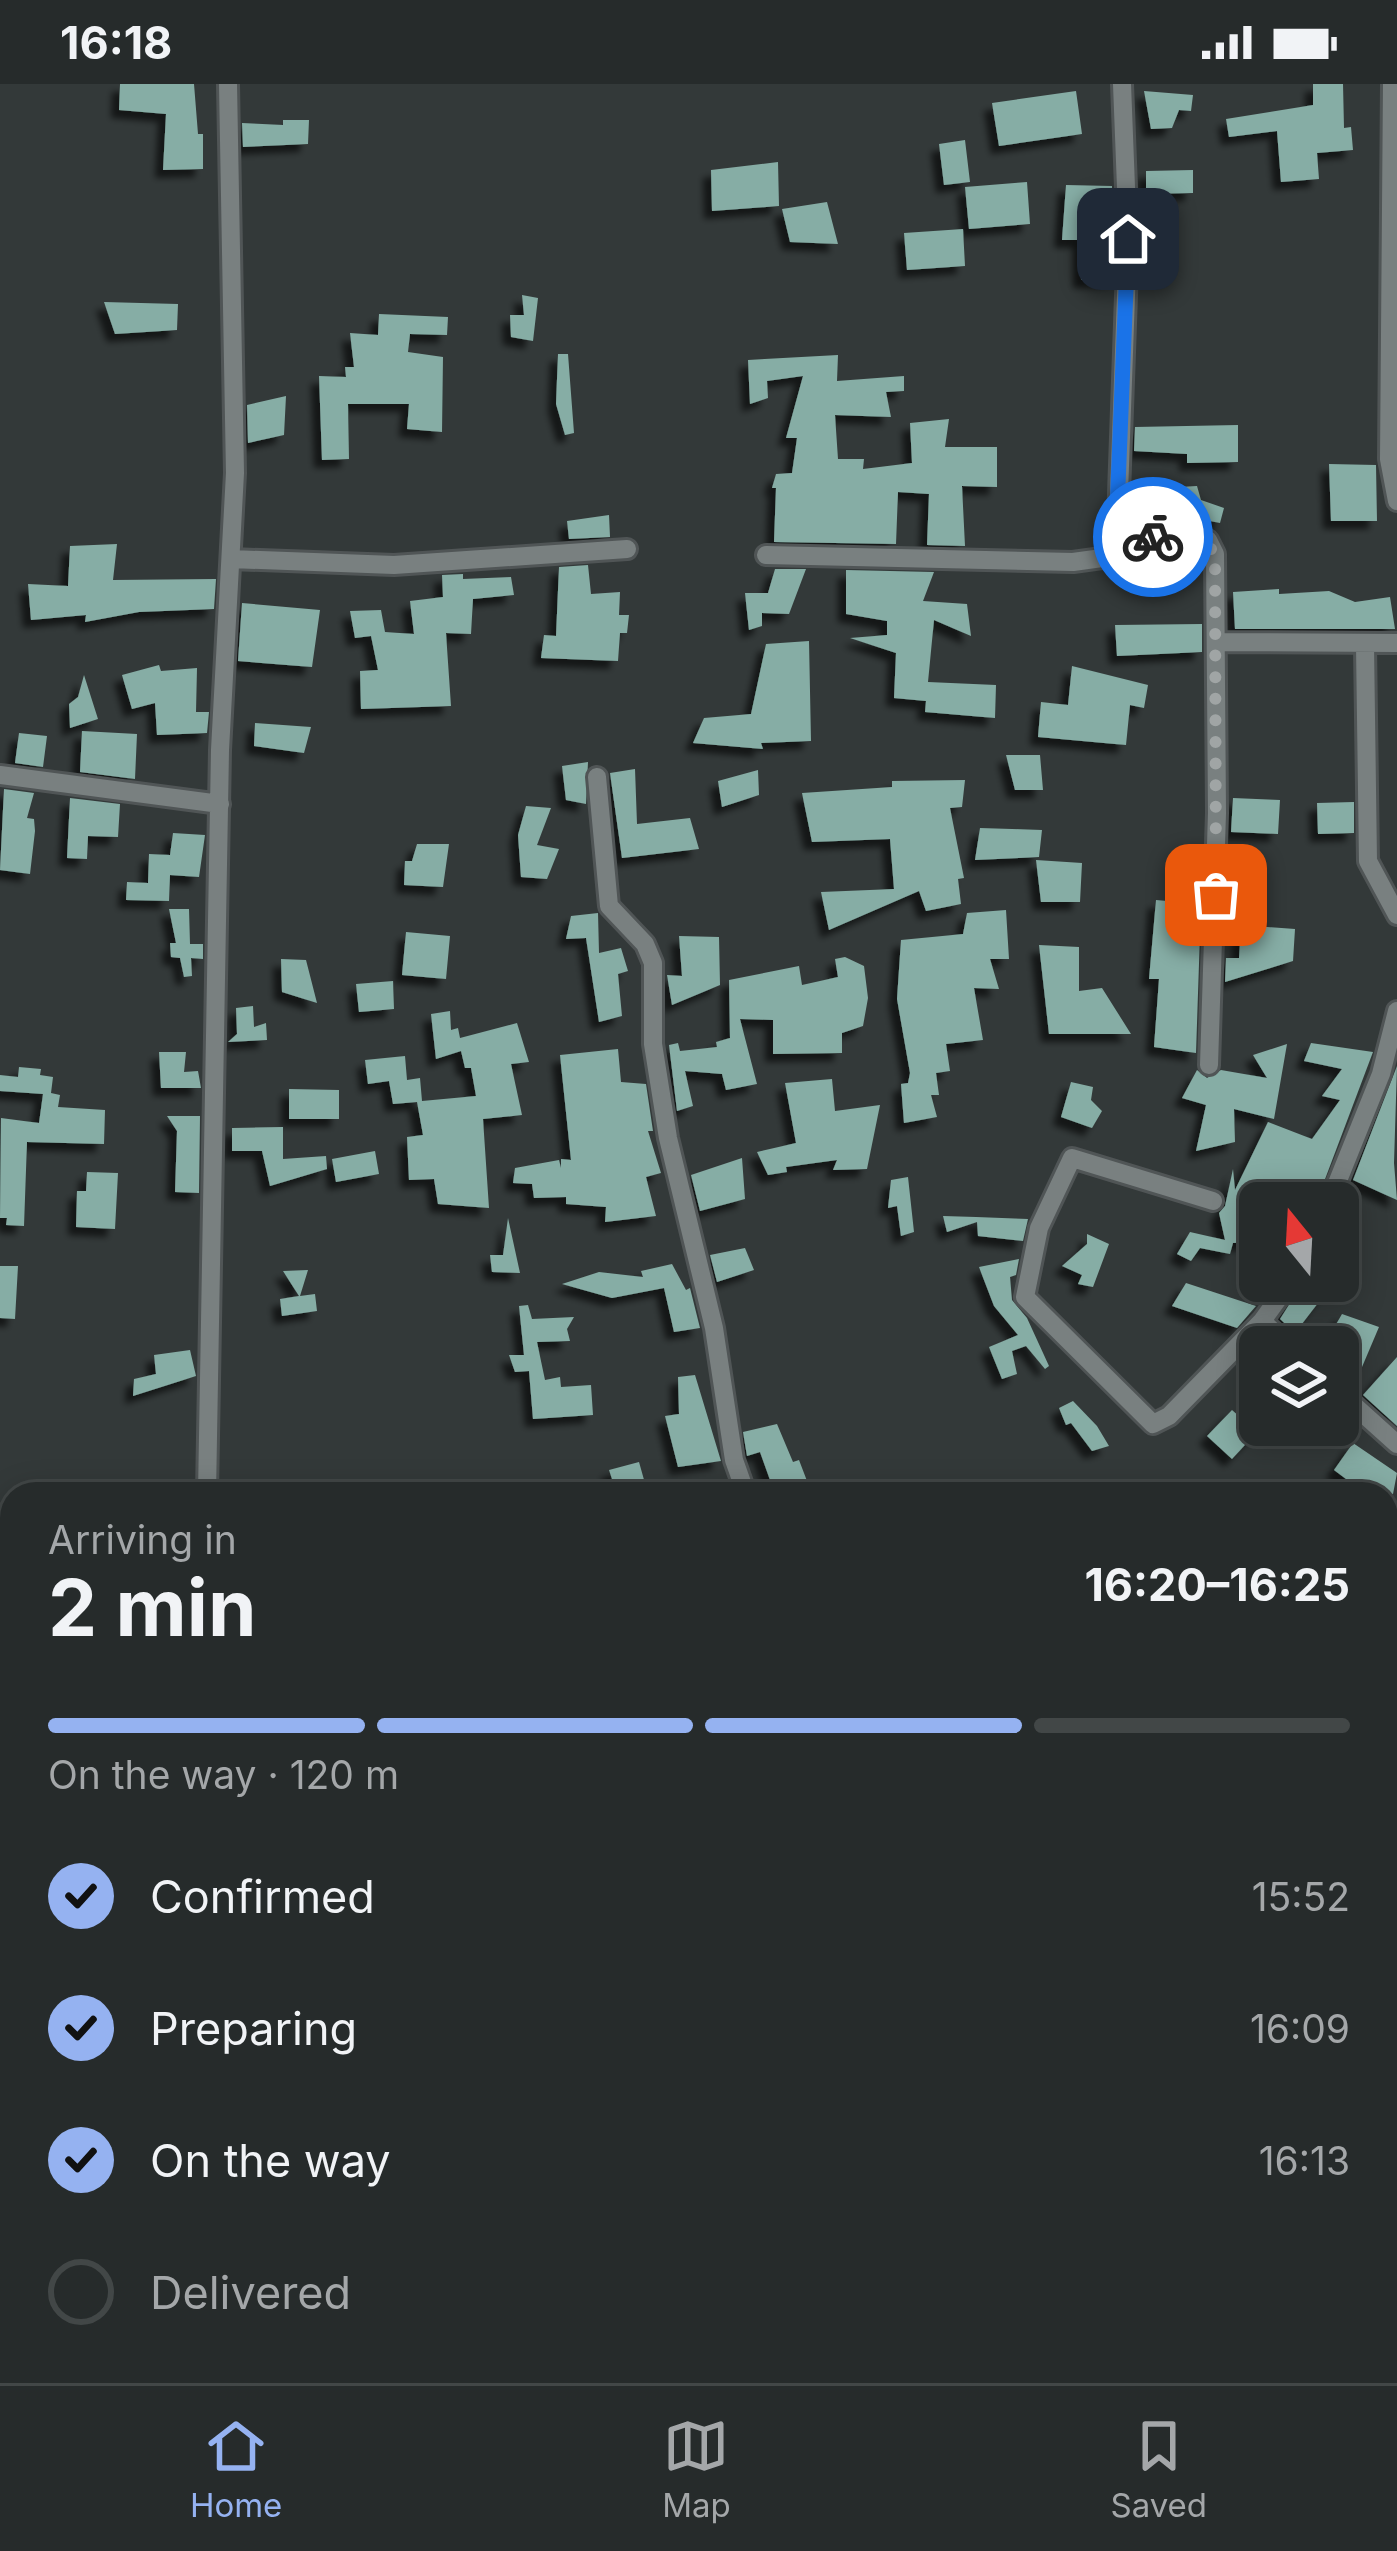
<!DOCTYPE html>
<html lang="en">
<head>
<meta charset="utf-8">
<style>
  body { margin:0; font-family:Inter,sans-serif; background:#323737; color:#f1f3f6; height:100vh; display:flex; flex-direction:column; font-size:45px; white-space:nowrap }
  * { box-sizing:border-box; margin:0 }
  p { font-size:39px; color:#a4a7a9 }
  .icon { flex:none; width:66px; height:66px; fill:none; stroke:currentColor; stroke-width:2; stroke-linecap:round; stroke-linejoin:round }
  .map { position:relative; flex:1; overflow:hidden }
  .sheet { position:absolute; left:0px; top:1398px; width:1398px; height:903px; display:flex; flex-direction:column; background:#262b2b; border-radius:36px 36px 0 0; box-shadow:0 6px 30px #0003,0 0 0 3px #424747 }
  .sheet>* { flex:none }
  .needle { width:78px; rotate:342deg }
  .tools { position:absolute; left:1239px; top:1098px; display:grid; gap:24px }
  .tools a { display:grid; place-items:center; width:120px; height:120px; border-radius:18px; background:#262b2b; box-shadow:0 6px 30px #0003,0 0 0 3px #424747; font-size:60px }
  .pin { position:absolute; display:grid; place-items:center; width:102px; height:102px; color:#fff; margin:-51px; border-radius:24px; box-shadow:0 6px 18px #0006 }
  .courier { position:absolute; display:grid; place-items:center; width:120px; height:120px; margin:-60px; border:9px solid #1a73e8; border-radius:50%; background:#fff; color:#222; box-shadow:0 3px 15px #0007 }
  .head em { font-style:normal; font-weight:700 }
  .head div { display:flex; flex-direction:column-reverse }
  .head { display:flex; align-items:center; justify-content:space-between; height:204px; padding:0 48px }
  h1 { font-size:78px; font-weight:700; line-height:90px }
  .bar { display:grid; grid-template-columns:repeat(4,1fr); gap:18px 12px; align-content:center; height:144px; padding:0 48px }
  .bar i { height:15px; border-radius:9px; background:#424747 }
  .bar .on { background:#95b2f1 }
  .bar p { grid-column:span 4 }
  ol { padding:0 48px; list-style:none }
  li { display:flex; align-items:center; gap:36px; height:132px }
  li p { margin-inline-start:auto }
  li .icon { padding:12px; border-radius:50%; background:#95b2f1; color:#111; stroke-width:4 }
  li:last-child { color:#a4a7a9 }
  li i { width:66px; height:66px; border:6px solid #424747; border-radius:50% }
  .status { display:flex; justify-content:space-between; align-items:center; height:84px; padding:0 60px; background:#262b2b; direction:ltr }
  .status svg { height:33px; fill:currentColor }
  .tabs { display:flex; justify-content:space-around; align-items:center; height:168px; border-top:3px solid #424747; background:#262b2b; font-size:33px; color:#a4a7a9 }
  .tabs a { display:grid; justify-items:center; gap:6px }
  .tabs .on { color:#95b2f1 }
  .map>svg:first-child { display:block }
</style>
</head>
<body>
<div class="status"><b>16:18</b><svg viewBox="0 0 49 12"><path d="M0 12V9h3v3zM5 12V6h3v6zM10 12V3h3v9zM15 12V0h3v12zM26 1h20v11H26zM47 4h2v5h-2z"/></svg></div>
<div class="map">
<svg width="1397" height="2299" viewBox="0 0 1397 2299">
  <defs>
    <filter id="shadow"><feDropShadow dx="-8" dy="8" stdDeviation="3" flood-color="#0009"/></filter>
  </defs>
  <rect width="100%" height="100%" fill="#333939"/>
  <path fill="#86ada5" filter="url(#shadow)" d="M120,0H194L198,50H203V85L163,86L166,30L119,26Z
    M1313,0H1343L1344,44L1351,43L1353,66L1317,69L1319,95L1281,98L1277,47L1229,53L1226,35L1313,21Z
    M1076,7L1082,50L999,62L992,19Z
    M1144,7L1193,11L1191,27L1179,26L1172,44L1151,45Z
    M283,36H309L308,60L243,63L242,39L283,41Z
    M965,56L970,98L944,101L939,60Z
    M778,78L779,122L712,127L711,86Z
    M1193,86V109L1146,110V87Z
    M1027,98L1030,140L969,145L965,103Z
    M1066,101L1112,102L1113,195L1081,196V156H1062Z
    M827,118L838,160L790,158L782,125Z
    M963,145L965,182L907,186L904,149Z
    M522,211L538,214L533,257L511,253L510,231H524Z
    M104,218L178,220L177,246L115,250Z
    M379,230L448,233L447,251L410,250L408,268L443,273L442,348L407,345L409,320H348L349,375L322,376L319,292L346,293L345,283H354L350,249L378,251Z
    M558,270H568L574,349L565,351L556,320Z
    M838,271L837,297L904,292V307L886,308L891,333L835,331L838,375H864L863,385L912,379L910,339L949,335L945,363H997V403L962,402L965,462L927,461L929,410L898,408L896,460L774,458L776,404H772L776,390L792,389L797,354H786L803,292L767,297L768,314L750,320L748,276Z
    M286,312L284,351L248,359L247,321Z
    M1238,341V378L1187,379V370L1134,367L1135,343Z
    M1329,380L1376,381L1377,437H1331Z
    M1197,402L1201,416L1224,424L1220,439L1179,431V403Z
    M609,431L610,453L569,455L567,437Z
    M117,460L113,496L216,495L214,525L139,528L85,538L86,531L31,536L28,500L68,502L70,462Z
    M588,481L591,510L620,508L619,531H629L627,549H620L618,577L541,574L544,551L556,552L559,483Z
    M775,485H806L789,530L762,529V542L749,546L745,509H768Z
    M846,486L934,488L923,517L967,520L971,552L934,536L928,598L996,601L995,634L925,628L926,617L894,614L896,569L850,554L887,551V537L846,530Z
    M463,490V495L511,493L514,511L473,515L471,550L446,549L451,622L361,625L360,587L378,586L371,552L355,554L350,527L381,526L385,548L414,550L410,517L443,513L442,491Z
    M1279,505V510L1329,507L1355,518L1390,513L1395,545H1235L1233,508Z
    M242,519L320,526L312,583L238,577Z
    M1202,540V568L1117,572L1115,541Z
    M809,557L811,657L761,659L763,665L693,659L704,634L751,630L766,560Z
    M159,581L161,587L197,584L196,628H209L207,649L157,651L155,619L132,625L122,591Z
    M1072,582L1148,601L1144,624L1130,621L1126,661L1038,653L1041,618L1068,621Z
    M84,591L98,635L70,644L69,620L78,613Z
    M255,639L311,643L304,669L254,662Z
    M82,647L137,650L135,695L80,688Z
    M19,649L47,652L43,683L15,679Z
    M1006,671H1040L1043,706H1015Z
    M588,678L586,720L566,716L562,682Z
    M635,685L637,740L690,734L699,765L622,774L610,689Z
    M758,686L759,711L722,723L718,697Z
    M965,696L962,723L950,724L964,794L958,795L961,820L926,827L919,807L829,846L821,808L894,805L890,755L812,758L802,709L892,703V697Z
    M4,705L34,709L27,734L34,735L35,747L30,790L0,786Z
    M70,714L120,720L118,753L88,752L87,775L67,774Z
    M1233,714L1280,716L1278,750L1231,748Z
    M1354,718V749L1318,750L1317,719Z
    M526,722L551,724L537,761L559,765L547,795L521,793L518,751Z
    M980,744L1042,746L1039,773L975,776Z
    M173,749L205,751L199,793L170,791L169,817L126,816L127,798L148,799L149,770L170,771Z
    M417,760H449L443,803L404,801L405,777H412Z
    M1036,776L1082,779L1080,818H1041Z
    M1156,816L1201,820L1196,969L1154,963L1159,895H1149Z
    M169,825H189L190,860H203V875L191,874L192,892L184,893L180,874L171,873L170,859H176Z
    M1006,826L1009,875H990L999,905L974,904L983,956L946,960L950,987L936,989L939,1011H931L937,1033L904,1039L901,1000L908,999L910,989L897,915L901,856L963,850L967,829Z
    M598,829L599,869L621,864L628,887L618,890L622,932L599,938L586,854L566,855L571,832Z
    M1241,841L1295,845L1293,877L1225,898L1226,874H1239Z
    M406,848L450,852L446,895L402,891Z
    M679,852L719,853L720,901L672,921L667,891L682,892Z
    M1039,861L1079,863V907L1102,904L1131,950H1049Z
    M845,873L864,882L868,914L863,942L842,949V969L773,970V936L740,935L757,1000L726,1006L722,990L685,987L693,1022L677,1027L669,961L678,959L680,967L717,963L716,958L730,954L729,896L799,882L802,901L838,893L835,875Z
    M281,875L306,876L317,919L282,908Z
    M393,897L394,925L359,928L356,900Z
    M253,922L254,943L266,939L267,956L228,958L237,950L236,924Z
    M450,927L451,946L458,944L460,954L517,939L529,978L511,980L522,1031L483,1035L489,1124L438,1120L434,1095L409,1096L407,1053L423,1051L417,1018L393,1020L389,997L368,1000L365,976L405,972L407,996L420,994L422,1017L476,1012L471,984H465L461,967L436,975L431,930Z
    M1311,959L1373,968L1316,1119H1260V1158L1233,1159L1230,1170L1200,1164L1191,1177L1177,1170L1190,1148L1225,1156L1219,1129L1225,1122L1233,1085L1235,1106L1268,1038L1312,1055L1340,1016L1322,1012L1342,985L1304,977Z
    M1287,960L1274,1035L1234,1025L1235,1058L1196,1067L1206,1021L1182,1014L1197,986L1207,994L1221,986L1267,994L1253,971Z
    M618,965L621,998L646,1000L653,1047H648L661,1089L646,1093L656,1132L605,1138L606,1123L566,1120V1113L534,1114L532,1100L513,1099L515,1084L559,1076L561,1084V1075L571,1076L560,971Z
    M159,968H186L184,988L198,987L201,1004H161Z
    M1397,982L1394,1079L1397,1116L1353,1096Z
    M19,983L41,985L40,991L53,993L51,1009L60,1011L58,1023L105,1026L104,1060L27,1058L24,1142L6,1141L7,1134H0L1,1034L39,1039L43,1010L0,1007V991L18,993Z
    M832,995L835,1027L880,1021L867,1085L833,1086L837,1076L786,1083L787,1088L768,1091L757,1068L796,1059L785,999Z
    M1071,998L1093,1003L1091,1016L1102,1027L1092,1044L1061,1033Z
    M289,1005L339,1006V1035H289Z
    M167,1032H200L199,1109L175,1108L177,1047Z
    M283,1043V1075L326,1072L327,1085L270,1102L262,1067H232V1044Z
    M375,1067L379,1090L336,1098L332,1075Z
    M742,1074L745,1115L700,1127L691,1091Z
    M87,1088L118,1089L115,1145L76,1143L77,1107H86Z
    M908,1093L914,1148L901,1152L897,1122L888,1124L891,1096Z
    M943,1132L976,1133L1028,1135L1023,1157L978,1152L977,1138L947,1148Z
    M508,1134L520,1189L492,1188L490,1171H503Z
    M1087,1150L1109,1160L1093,1203L1078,1200L1082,1191L1062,1182L1087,1160Z
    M745,1164L754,1186L717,1198L710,1171Z
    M1019,1175L1016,1191L1010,1193L1012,1216L1027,1234L1049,1282L1045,1285L1026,1262L1012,1267L1017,1290L1002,1295L989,1263L1018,1251L994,1222L979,1183Z
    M672,1180L686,1206L690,1204L700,1244L674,1248L664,1204L612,1214L562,1200L599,1188L643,1193L641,1187Z
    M0,1182H18L15,1235L0,1234Z
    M308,1186L300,1212L315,1210L317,1227L282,1232L280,1215L299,1212L283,1187Z
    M1304,1197H1335L1295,1249L1280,1235Z
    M1186,1199L1256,1222L1237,1244L1172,1222Z
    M528,1221L532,1235L574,1233L567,1245L570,1257L537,1258L545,1296L560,1293L561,1303L591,1301L593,1331L533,1335L529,1287L515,1288L509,1271H524L519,1222Z
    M1342,1230L1379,1243L1362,1283L1338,1277V1263H1323Z
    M190,1266L196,1292L133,1312L134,1295L156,1290L154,1271Z
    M1397,1273V1342L1363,1311Z
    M695,1291L721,1377L678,1383L665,1332L679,1330L678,1293Z
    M1073,1317L1097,1342L1109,1362L1092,1367L1071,1339L1066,1341L1059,1324Z
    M1232,1326L1257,1348L1232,1375L1207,1352Z
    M777,1340L793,1378L799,1376L812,1410H775L760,1368L747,1372L743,1348Z
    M1353,1359L1397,1389L1393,1410H1366L1334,1386Z
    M639,1378L648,1410H617L609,1386Z"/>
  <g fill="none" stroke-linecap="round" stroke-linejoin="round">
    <defs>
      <path id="street" d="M1122,0L1128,155L1118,438L1127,460L1191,449L1208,456L1215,470L1217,729L1209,981
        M1392,0L1389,375L1397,417
        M766,471L1073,478L1102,474L1127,460
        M231,475L394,481L627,465
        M1219,558L1397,559
        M1365,561L1368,777L1397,831
        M0,691L220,720
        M597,693L609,822L645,860L653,879V960L668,1054L714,1244L734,1376L746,1410
        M1213,1117L1072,1074L1039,1144L1025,1213L1153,1340L1169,1332L1262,1237
        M1329,1119L1381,990L1397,927
        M1290,1263L1262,1237L1291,1197
        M1338,1307L1397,1360
        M207,1410L220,666L235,389L228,0
        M643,2289L645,2299
        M859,2289L862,2299
        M1152,2289L1229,2294V2299
        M999,2299L1022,2289"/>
      <path id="secondary" d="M1386,1737L1397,1740
        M0,1823L12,1826
        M303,2289L304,2299"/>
    </defs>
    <use href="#street" stroke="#505556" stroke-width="24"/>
    <use href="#secondary" stroke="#505556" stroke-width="33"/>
    <use href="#street" stroke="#798080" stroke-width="18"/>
    <use href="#secondary" stroke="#798080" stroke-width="27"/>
  </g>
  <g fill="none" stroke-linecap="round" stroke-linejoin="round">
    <path stroke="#a0a5a5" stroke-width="12" stroke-dasharray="0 21.6" d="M1153,453L1200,451L1215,470L1216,811"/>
    <path stroke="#1a73e8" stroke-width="15" d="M1128,155L1117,426L1127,460L1153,453"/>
  </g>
</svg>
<div class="tools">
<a><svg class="needle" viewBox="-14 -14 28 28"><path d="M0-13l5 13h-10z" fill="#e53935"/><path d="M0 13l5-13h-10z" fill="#a4a7a9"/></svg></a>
<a><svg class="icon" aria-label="layers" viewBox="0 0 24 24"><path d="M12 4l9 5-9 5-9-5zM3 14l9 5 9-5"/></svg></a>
</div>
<div class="pin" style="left:1216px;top:811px;background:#ea580c"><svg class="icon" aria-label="bag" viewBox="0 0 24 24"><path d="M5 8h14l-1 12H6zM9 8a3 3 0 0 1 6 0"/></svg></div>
<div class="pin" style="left:1128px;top:155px;background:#1f2937"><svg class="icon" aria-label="home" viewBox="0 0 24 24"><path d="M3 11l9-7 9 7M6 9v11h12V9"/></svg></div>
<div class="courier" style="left:1153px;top:453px"><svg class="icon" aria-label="bike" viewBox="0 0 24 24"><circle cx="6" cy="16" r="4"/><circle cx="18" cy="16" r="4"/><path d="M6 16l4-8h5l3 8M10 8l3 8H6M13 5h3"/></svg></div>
<section class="sheet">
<div class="head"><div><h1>2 min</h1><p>Arriving in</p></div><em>16:20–16:25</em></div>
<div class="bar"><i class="on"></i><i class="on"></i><i class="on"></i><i></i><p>On the way · 120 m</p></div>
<ol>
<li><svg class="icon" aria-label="check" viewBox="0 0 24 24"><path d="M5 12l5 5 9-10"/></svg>Confirmed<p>15:52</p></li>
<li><svg class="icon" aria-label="check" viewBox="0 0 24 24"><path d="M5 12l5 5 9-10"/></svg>Preparing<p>16:09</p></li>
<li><svg class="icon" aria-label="check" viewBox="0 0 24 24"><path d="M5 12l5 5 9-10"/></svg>On the way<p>16:13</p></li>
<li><i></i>Delivered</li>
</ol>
</section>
</div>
<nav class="tabs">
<a class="on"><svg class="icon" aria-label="home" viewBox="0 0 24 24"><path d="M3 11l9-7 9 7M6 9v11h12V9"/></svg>Home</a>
<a><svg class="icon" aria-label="map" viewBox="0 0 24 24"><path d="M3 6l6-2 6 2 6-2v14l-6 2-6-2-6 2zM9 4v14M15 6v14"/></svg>Map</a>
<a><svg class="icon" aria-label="saved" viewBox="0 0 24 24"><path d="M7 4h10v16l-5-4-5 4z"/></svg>Saved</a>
</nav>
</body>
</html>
